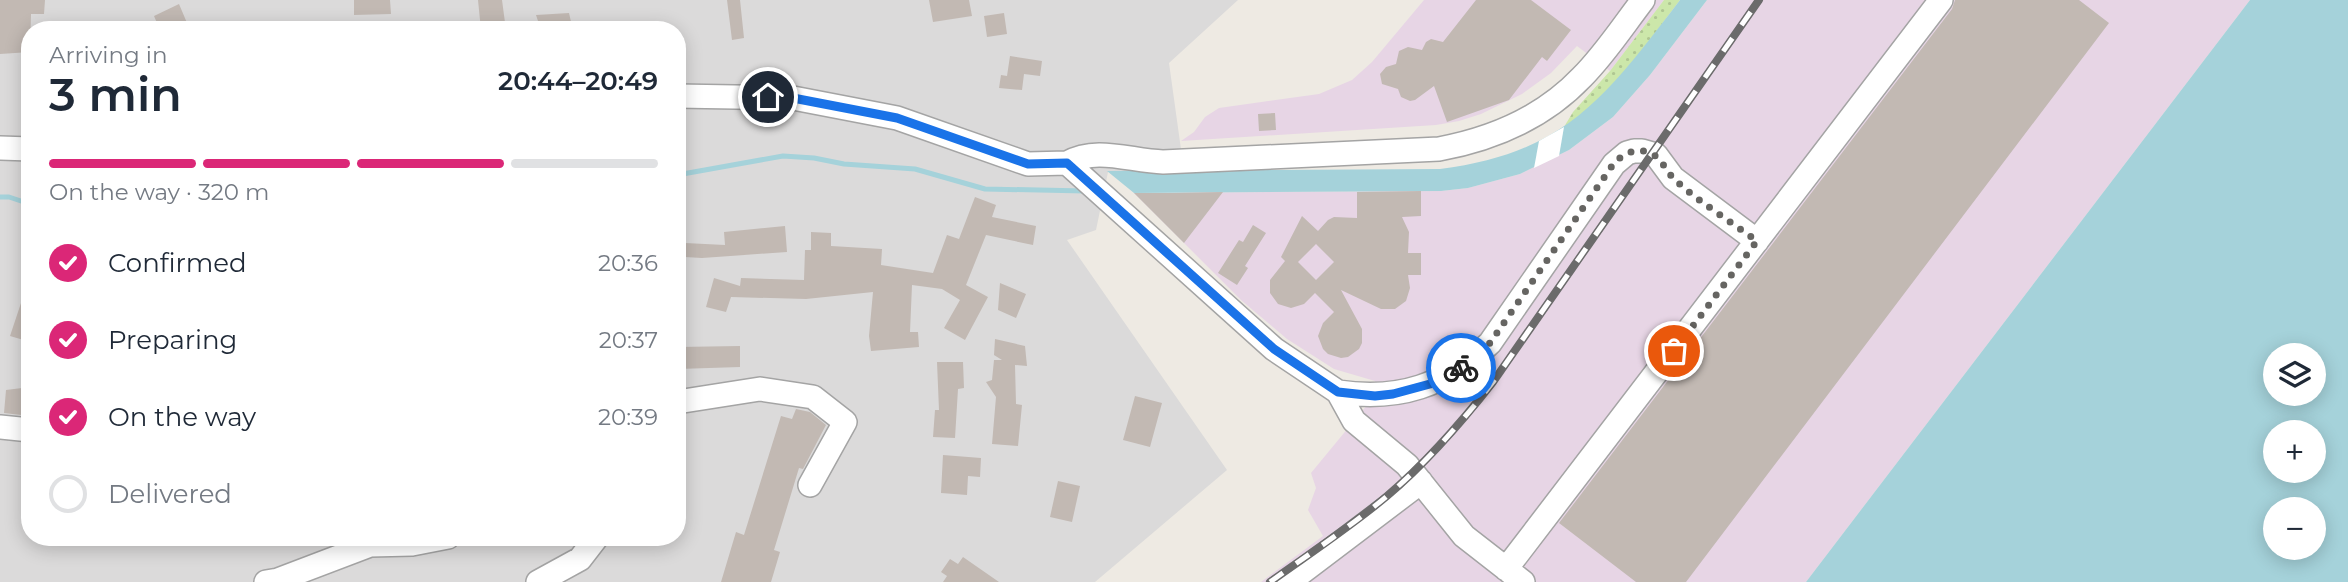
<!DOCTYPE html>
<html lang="en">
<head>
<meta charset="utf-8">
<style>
  body { margin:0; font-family:Montserrat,sans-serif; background:#f2f2f3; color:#1f2937; height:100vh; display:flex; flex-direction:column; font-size:26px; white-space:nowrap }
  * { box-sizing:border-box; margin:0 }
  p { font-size:23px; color:#747a83 }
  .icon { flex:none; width:38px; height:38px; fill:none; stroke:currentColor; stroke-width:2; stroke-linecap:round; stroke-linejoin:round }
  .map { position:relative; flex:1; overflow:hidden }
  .sheet { position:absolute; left:21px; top:21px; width:665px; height:525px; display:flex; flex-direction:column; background:#fff; border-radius:28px; box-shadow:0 4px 18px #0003 }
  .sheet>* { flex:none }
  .buttons { position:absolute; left:2263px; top:343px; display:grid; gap:14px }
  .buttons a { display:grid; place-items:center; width:63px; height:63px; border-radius:50%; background:#fff; box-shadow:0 4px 18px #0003; font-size:35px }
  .pin { position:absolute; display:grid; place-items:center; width:60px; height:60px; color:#fff; margin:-30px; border:4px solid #fff; border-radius:50%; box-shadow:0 2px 7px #0007 }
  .courier { position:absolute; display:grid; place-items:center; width:70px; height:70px; margin:-35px; border:5px solid #1a73e8; border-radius:50%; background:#fff; color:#222; box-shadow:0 2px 9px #0007 }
  .head em { font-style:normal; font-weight:600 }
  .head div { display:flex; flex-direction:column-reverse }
  .head { display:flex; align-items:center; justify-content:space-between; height:119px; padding:0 28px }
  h1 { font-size:46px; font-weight:600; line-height:52px }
  .bar { display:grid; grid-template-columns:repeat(4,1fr); gap:10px 7px; align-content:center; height:84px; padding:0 28px }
  .bar i { height:9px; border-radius:5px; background:#e0e1e3 }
  .bar .active { background:#db2777 }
  .bar p { grid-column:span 4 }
  ol { padding:0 28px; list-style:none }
  li { display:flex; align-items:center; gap:21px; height:77px }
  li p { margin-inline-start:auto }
  li .icon { padding:7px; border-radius:50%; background:#db2777; color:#fff; stroke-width:4 }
  li:last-child { color:#747a83 }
  li i { width:38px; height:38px; border:4px solid #e0e1e3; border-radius:50% }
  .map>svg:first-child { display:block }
</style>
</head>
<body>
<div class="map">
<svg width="2348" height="582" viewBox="0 0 2348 582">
  <defs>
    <pattern id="grass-dots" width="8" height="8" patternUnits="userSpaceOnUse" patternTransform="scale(1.75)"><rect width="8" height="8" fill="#cce7aa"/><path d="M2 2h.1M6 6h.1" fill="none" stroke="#afc692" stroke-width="1.8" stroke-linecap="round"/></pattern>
  </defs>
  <rect width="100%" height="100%" fill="#eeeae3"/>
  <path fill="#dbdada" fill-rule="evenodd" d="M0,0H1238L1169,63L1184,171L1108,172L1096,230L1067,240L1227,470L1095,582H0ZM30,30H677V537H30Z"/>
  <path fill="#e7d5e5" d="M1424,0H1664L1610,71L1577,46L1551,73L1522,94L1481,114L1459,121L1436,125L1181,141L1194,132L1205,117L1219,108L1319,94L1352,80L1372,62Z
    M1707,0H2250L1806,582H1261L1323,536L1308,510L1316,488L1311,473L1372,399L1375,381L1334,369L1287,339L1241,300L1134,193L1441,191L1468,188L1520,174L1569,150L1613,117L1650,75Z"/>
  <path fill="url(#grass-dots)" d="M1664,0H1680C1645,46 1613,94 1564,127L1573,112L1610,71Z"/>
  <path fill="#a5d2da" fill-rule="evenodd" d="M1680,0H1707L1650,75L1613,117L1569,150L1520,174L1468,188L1441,191L1134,193L1107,171L1440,169C1567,153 1607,95 1680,0Z
    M2250,0H2348V582H1806ZM2314,355V394H2275V355ZM2275,432H2314V471H2275ZM2275,509H2314V548H2275Z"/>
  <path fill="#fff" d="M1564,127L1559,156L1534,168L1539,141Z"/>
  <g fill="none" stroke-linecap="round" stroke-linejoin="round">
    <path stroke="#a5d2da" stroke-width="5" d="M677,175L783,156L814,158L844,164L915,169L985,189L1085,191
      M0,197H9L30,204"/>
  </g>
  <path fill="#c2b9b3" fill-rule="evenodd" d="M0,0H45L44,14H31L30,52L0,54Z
    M354,0H390L391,14L354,15Z
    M478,0H502L506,30H481Z
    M727,0H740L744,38L732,40Z
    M929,0H969L972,16L933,22Z
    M1476,0H1531L1571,30L1547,61L1542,57L1509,100L1447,122L1434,86L1415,100L1410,101L1401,97L1398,89L1382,84L1380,74L1386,67L1396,64L1399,51L1408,47L1422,50L1426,42L1431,39L1443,42Z
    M1955,0H2079L2109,23L1686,582H1636L1559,523L1952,9Z
    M179,4L190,30H160L154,16Z
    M569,13L572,26L541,30L536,15Z
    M1004,13L1007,34L987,37L984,16Z
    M1010,56L1042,61L1040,76L1024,74L1022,90L999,88L1001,75L1007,76Z
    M1275,113L1276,130L1259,131L1258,114Z
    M1421,191V216L1402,217L1409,232L1408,253H1421V275H1408L1410,288L1406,301L1395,309H1381L1341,290L1362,329V343L1359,349L1348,357L1341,358L1328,354L1323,349L1318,336L1323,323L1334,312L1315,293L1304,304L1291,308L1278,304L1270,293V280L1285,261L1281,257L1302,216L1318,231L1328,220L1334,217L1357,218V192ZM1316,244L1334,262L1316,280L1298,262Z
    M1223,192L1184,243L1134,193H1174Z
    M975,197L996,205L992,217L1036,226L1033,245L986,235L966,285L988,297L965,340L944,328L960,300L942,289L912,285L910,332H918L919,347L871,351L869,336L873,292L806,299L731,297L726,312L706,307L714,278L740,286L741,278L804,280L805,250H811V232L831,233V246L882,249L881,265L933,273L947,235L959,239Z
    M1253,225L1266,233L1245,266L1248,268L1237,285L1218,273L1239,240L1243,242Z
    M785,226L787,252L702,258L685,257V243L725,245L724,232Z
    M1000,283L1026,294L1016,318L998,310Z
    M27,285H30V333L27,341L10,336Z
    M995,339L1025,346L1027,366L1015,365L1016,404L1022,405L1018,446L992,444L996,397L986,382L992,380L994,360H1002L994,355Z
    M740,346V367L678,369V347Z
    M937,362H963L964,388L958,389L955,438L933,437L935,410H939Z
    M30,387V416L4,413L6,390Z
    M1135,396L1162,403L1150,447L1123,440Z
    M796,409L810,412L826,425L803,469L799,468L774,550L780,552L771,582H721L736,532L744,535L781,416L792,419Z
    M943,455L981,458L980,477L968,476L967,495L941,493Z
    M1058,481L1080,486L1072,522L1050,517Z
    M963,557L999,582H943L947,576L941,572L950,559L958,564Z"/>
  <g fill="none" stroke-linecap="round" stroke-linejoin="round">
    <defs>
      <path id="minor" d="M677,96L793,98L897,118L1028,164L1067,163L1274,349L1338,392
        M0,148L30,149
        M1067,163C1097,146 1130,161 1163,162L1439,149C1493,139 1544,117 1582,77C1605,54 1623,26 1643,0
        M677,402L760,389L813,397L845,422L810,485
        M0,427L30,430
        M1506,569L1941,0
        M266,582L278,580L370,545L412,544L448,537
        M538,582L580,559L597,537
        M1289,582L1421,482
        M1523,582L1464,536L1407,465L1354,421L1338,392C1399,401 1445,386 1490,343L1614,164L1627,153L1634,151H1642L1656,155L1673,178L1757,241"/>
    </defs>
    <use href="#minor" stroke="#a4a4a4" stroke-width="26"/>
    <use href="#minor" stroke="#fff" stroke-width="23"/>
    <defs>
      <path id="rail" d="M1270,582C1309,554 1350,527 1387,496C1427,462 1461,423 1493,382L1759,0"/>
    </defs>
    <use href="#rail" stroke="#6b6b6b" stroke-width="8"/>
    <use href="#rail" stroke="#fff" stroke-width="5" stroke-dasharray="16" stroke-linecap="butt"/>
  </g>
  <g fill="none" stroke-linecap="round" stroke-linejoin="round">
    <path stroke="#666562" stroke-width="7" stroke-dasharray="0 12.6" d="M1461,368L1490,343L1614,163C1623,154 1635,148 1648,152C1661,156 1665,170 1674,179C1699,202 1730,221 1757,241L1674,351"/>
    <path stroke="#1a73e8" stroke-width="9" d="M768,97L793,98L897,118L1028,164L1067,163L1274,349L1338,392L1375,396L1393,394L1430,384L1461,368"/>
  </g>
</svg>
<div class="buttons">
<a><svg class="icon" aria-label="layers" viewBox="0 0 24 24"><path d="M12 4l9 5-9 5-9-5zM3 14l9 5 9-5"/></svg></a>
<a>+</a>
<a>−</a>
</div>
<div class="pin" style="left:1674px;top:351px;background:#ea580c"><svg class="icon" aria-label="bag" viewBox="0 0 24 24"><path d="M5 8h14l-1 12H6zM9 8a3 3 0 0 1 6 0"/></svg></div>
<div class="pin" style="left:768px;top:97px;background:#1f2937"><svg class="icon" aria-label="home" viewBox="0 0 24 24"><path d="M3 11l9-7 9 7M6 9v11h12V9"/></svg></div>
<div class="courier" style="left:1461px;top:368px"><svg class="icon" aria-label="bike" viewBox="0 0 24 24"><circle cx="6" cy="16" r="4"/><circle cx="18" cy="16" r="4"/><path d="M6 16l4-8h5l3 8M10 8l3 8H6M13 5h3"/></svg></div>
<section class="sheet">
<div class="head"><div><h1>3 min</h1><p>Arriving in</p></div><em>20:44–20:49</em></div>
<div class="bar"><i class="active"></i><i class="active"></i><i class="active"></i><i></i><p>On the way · 320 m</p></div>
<ol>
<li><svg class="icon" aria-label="check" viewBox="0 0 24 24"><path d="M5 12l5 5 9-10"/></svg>Confirmed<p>20:36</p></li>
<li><svg class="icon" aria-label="check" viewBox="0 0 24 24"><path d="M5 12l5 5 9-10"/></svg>Preparing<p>20:37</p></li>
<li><svg class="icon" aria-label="check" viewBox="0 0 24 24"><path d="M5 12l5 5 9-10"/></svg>On the way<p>20:39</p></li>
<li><i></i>Delivered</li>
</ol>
</section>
</div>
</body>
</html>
